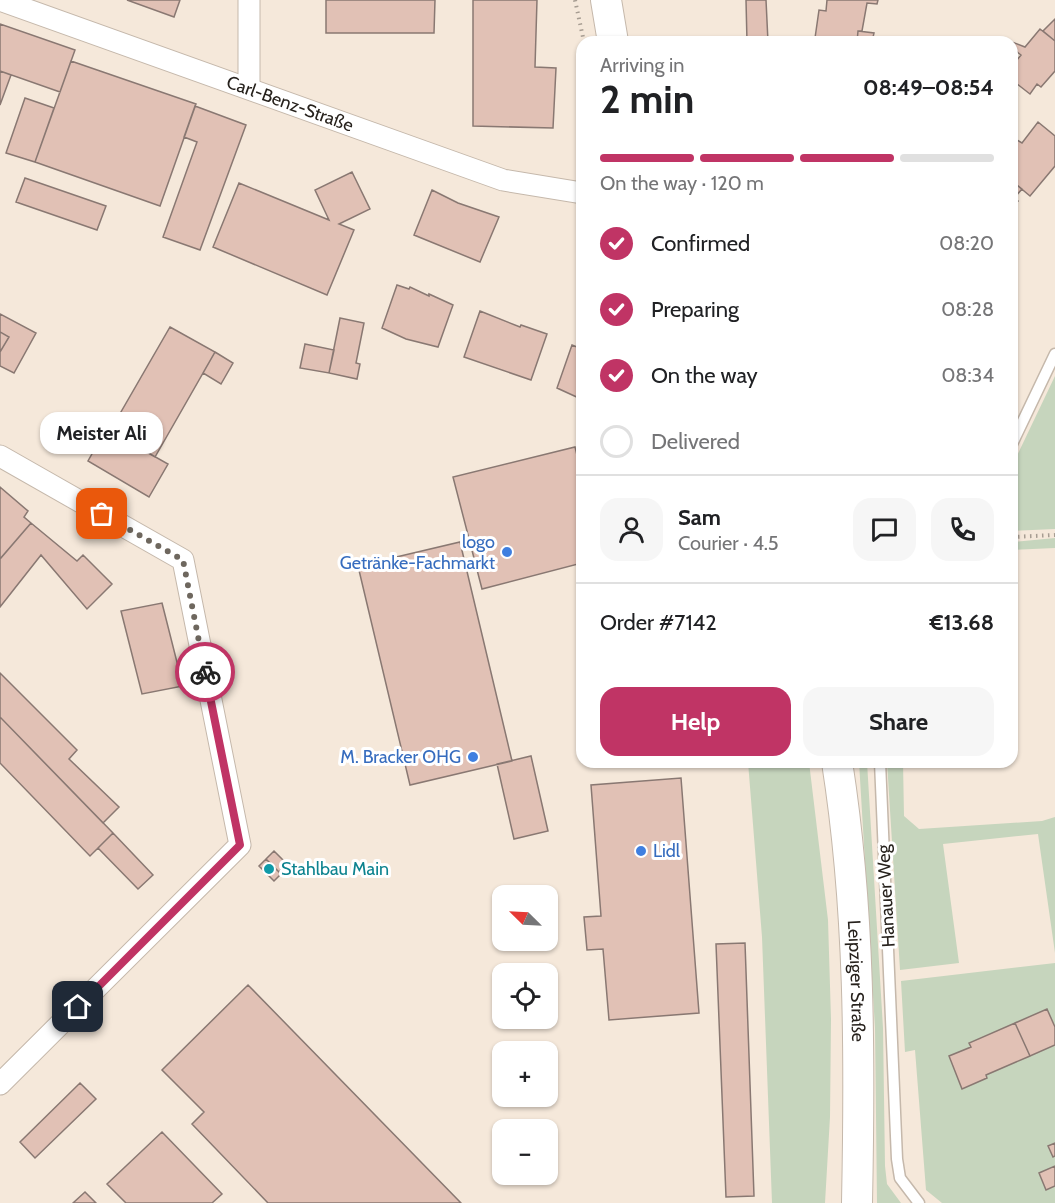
<!DOCTYPE html>
<html lang="en">
<head>
<meta charset="utf-8">
<style>
  body { margin:0; font-family:Cabin,sans-serif; background:#f6f6f6; color:#202124; height:100vh; display:flex; flex-direction:column; font-size:22px; white-space:nowrap }
  * { box-sizing:border-box; margin:0 }
  p { font-size:20px; color:#757577 }
  .icon { flex:none; width:33px; height:33px; fill:none; stroke:currentColor; stroke-width:2; stroke-linecap:round; stroke-linejoin:round }
  .map { position:relative; flex:1; overflow:hidden }
  .sheet { position:absolute; left:576px; top:36px; width:442px; height:732px; display:flex; flex-direction:column; background:#fff; border-radius:18px; box-shadow:0 2px 4px #0004 }
  .sheet>* { flex:none }
  .needle { width:39px; rotate:294deg }
  .tools { position:absolute; left:492px; top:885px; display:grid; gap:12px }
  .tools a { display:grid; place-items:center; width:66px; height:66px; border-radius:12px; background:#fff; box-shadow:0 2px 4px #0004; font-size:30px }
  .pin { position:absolute; display:grid; place-items:center; width:51px; height:51px; color:#fff; margin:-26px; border-radius:12px; box-shadow:0 3px 9px #0006 }
  .courier { position:absolute; display:grid; place-items:center; width:60px; height:60px; margin:-30px; border:4px solid #c03465; border-radius:50%; background:#fff; color:#222; box-shadow:0 2px 8px #0007 }
  .bubble { position:absolute; height:42px; border-radius:18px; background:#fff; box-shadow:0 2px 4px #0004; font-size:20px; font-weight:800; line-height:42px; text-align:center }
  .summary em { font-style:normal; font-weight:800 }
  .summary div { display:flex; flex-direction:column-reverse }
  .summary { display:flex; align-items:center; justify-content:space-between; height:102px; padding:0 24px }
  h1 { font-size:39px; font-weight:800; line-height:45px }
  .bar { display:grid; grid-template-columns:repeat(4,1fr); gap:9px 6px; align-content:center; height:72px; padding:0 24px }
  .bar i { height:8px; border-radius:4px; background:#e0e0e0 }
  .bar .selected { background:#c03465 }
  .bar p { grid-column:span 4 }
  .line { display:flex; align-items:center; gap:15px; padding:0 24px; border-top:2px solid #e0e0e0 }
  .line div { flex:1 }
  .round { display:grid; place-items:center; flex:none; width:63px; height:63px; border-radius:18px; background:#f6f6f6 }
  ol { padding:0 24px; list-style:none }
  li { display:flex; align-items:center; gap:18px; height:66px }
  li p { margin-inline-start:auto }
  li .icon { padding:6px; border-radius:50%; background:#c03465; color:#fff; stroke-width:4 }
  li:last-child { color:#757577 }
  li i { width:33px; height:33px; border:3px solid #e0e0e0; border-radius:50% }
  .cta { display:flex; gap:12px; margin-top:auto; padding:12px 24px }
  .cta a { flex:1; height:69px; border-radius:18px; background:#c03465; color:#fff; font-size:24px; font-weight:800; line-height:69px; text-align:center }
  .cta a+a { background:#f6f6f6; color:#202124 }
  .map>svg:first-child { display:block }
</style>
</head>
<body>
<div class="map">
<svg width="1055" height="1203" viewBox="0 0 1055 1203">
  <rect width="100%" height="100%" fill="#f5e8da"/>
  <path fill="#c6d5bd" d="M1055,376V529L1013,531V464Z
    M1055,538V548L1013,550V542Z
    M748,762H809L828,920L831,1019L830,1117L825,1203H772L762,937Z
    M859,762H867L883,1028L885,1166L887,1184L901,1203H877L875,1028Z
    M887,762H903L904,816L919,829L1042,821L1055,817V953L1038,834L943,844L959,963L900,970Z
    M1055,963V1203H942L926,1190L915,1050L905,1052L901,981Z"/>
  <path fill="#e1c1b5" stroke="#897872" stroke-width="1.5" d="M127,0H180L174,17Z
    M326,0H435L434,33H326Z
    M473,0H537L535,67L556,68L553,128L473,126Z
    M746,0H766L768,42H747Z
    M827,0H878L877,4L867,3L862,31H858L857,42L815,38L819,10L826,11Z
    M1055,19V41L1043,31Z
    M0,24L75,50L60,92L0,71Z
    M1040,29L1055,41V71L1041,87L1037,84L1030,94L1012,80V66L1021,55L1012,48V42L1025,47Z
    M858,31L874,33L872,42H857Z
    M71,61L196,104L160,206L35,162Z
    M0,71L11,75L0,105Z
    M25,98L54,108L35,162L6,153Z
    M195,106L246,125L200,250L163,237L197,142L184,137Z
    M1038,122L1055,136V166L1030,196L1012,181V159L1017,153L1012,150V137L1022,143Z
    M352,172L370,209L339,224L354,230L327,295L213,247L239,183L329,220L315,190Z
    M25,178L106,206L97,230L16,202Z
    M1012,181L1022,189L1014,198L1018,201L1012,207Z
    M432,190L458,203L499,217L480,262L414,235Z
    M397,285L409,289L410,287L429,296V294L453,305L438,347L406,339L382,328Z
    M480,311L520,327L521,325L547,334L531,380L464,357Z
    M0,314L36,333L14,373L0,366V352L9,337L0,332Z
    M340,318L364,323L356,363L360,364L357,379L329,373Z
    M170,327L215,352L155,457L110,431Z
    M0,332L9,337L0,352Z
    M305,344L334,350L329,373L300,368Z
    M572,345L582,349L581,399L557,388Z
    M215,352L233,363L221,384L203,373Z
    M106,429L168,464L149,497L88,461Z
    M575,447L582,475V563L482,589L453,477Z
    M0,487L28,511L24,517L31,523L0,559Z
    M31,523L77,561L83,555L112,584L87,609L41,555L0,607V559Z
    M460,542L512,761L410,785L358,566Z
    M162,603L183,686L142,694L121,611Z
    M0,673L77,750L69,759L119,807L103,823L0,717Z
    M0,717L113,833L90,856L0,763Z
    M531,756L548,831L514,839L497,764Z
    M681,778L699,1013L609,1020L603,949L587,950L584,917L601,916L591,785Z
    M113,833L153,875L138,889L98,848Z
    M274,851L287,864L279,872L266,859Z
    M266,859L281,874L274,881L259,866Z
    M745,943L754,1196L726,1197L716,944Z
    M248,985L461,1203H268L192,1124L204,1112L162,1070Z
    M1047,1009L1055,1027V1045L1030,1056L1015,1023Z
    M1015,1023L1030,1056L986,1075L987,1078L962,1089L949,1056L971,1047L969,1043Z
    M80,1083L96,1099L35,1158L20,1142Z
    M162,1132L222,1194L212,1203H126L107,1184Z
    M1055,1143V1156L1053,1157L1048,1146Z
    M1055,1166V1186L1046,1190L1039,1173Z
    M85,1192L96,1203H73Z"/>
  <g fill="none" stroke-linecap="round" stroke-linejoin="round">
    <defs>
      <path id="service" d="M1012,444L1055,354
        M880,762L897,1159L900,1178L919,1203"/>
      <g id="minor">
        <path id="s1" d="M0,0L503,180L582,193"/>
        <path d="M249,0V88"/>
        <path d="M0,456L183,560L240,845L0,1084"/>
      </g>
      <g id="secondary">
        <path d="M606,0L613,42"/>
        <path id="s2" d="M837,762C860,908 860,1055 857,1203"/>
      </g>
    </defs>
    <use href="#service" stroke="#c5b8ab" stroke-width="13"/>
    <use href="#minor" stroke="#c5b8ab" stroke-width="23"/>
    <use href="#secondary" stroke="#c5b8ab" stroke-width="32"/>
    <path stroke="#a79d92" stroke-width="4" stroke-dasharray="1.5 4.5" stroke-linecap="butt" d="M575,0L584,42
      M675,40V42
      M1012,537L1055,535"/>
    <use href="#service" stroke="#fff" stroke-width="10"/>
    <use href="#minor" stroke="#fff" stroke-width="21"/>
    <use href="#secondary" stroke="#fff" stroke-width="30"/>
  </g>
  <g fill="none" stroke-linecap="round" stroke-linejoin="round">
    <path stroke="#6e675e" stroke-width="6" stroke-dasharray="0 10.8" d="M102,514L183,560L205,672"/>
    <path stroke="#c03465" stroke-width="8" d="M78,1007L240,845L205,672"/>
  </g>
  <g fill="#3f7fe0" stroke="#fff" stroke-width="2">
    <circle cx="507" cy="552" r="6"/>
    <circle cx="473" cy="757" r="6"/>
    <circle cx="641" cy="851" r="6"/>
  </g>
  <circle fill="#0f9aa8" stroke="#fff" stroke-width="2" cx="269" cy="869" r="6"/>
  <g text-anchor="middle" stroke-width="6" stroke-linejoin="round" paint-order="stroke">
    <g font-size="18" fill="#26211c" stroke="#fff">
      <text dy="6" stroke="none"><textPath href="#s1" startOffset="308">Carl-Benz-Straße</textPath></text>
      <text transform="translate(886 896) rotate(-93)" y="6">Hanauer Weg</text>
      <text dy="6" stroke="none"><textPath href="#s2" startOffset="220">Leipziger Straße</textPath></text>
    </g>
    <g font-size="18" fill="#366cbe" stroke="#fff" text-anchor="end">
      <text x="495" y="548">logo<tspan x="495" dy="21">Getränke-Fachmarkt</tspan></text>
      <text x="461" y="763">M. Bracker OHG</text>
      <text x="653" y="857" text-anchor="start">Lidl</text>
    </g>
    <g font-size="18" fill="#0d838f" stroke="#fff" text-anchor="start">
      <text x="281" y="875">Stahlbau Main</text>
    </g>
  </g>
</svg>
<div class="tools">
<a><svg class="needle" viewBox="-14 -14 28 28"><path d="M0-13l5 13h-10z" fill="#e53935"/><path d="M0 13l5-13h-10z" fill="#757577"/></svg></a>
<a><svg class="icon" aria-label="locate" viewBox="0 0 24 24"><circle cx="12" cy="12" r="6"/><path d="M12 2v4M12 18v4M2 12h4M18 12h4"/></svg></a>
<a>+</a>
<a>−</a>
</div>
<div class="pin" style="left:102px;top:514px;background:#ea580c"><svg class="icon" aria-label="bag" viewBox="0 0 24 24"><path d="M5 8h14l-1 12H6zM9 8a3 3 0 0 1 6 0"/></svg></div>
<div class="pin" style="left:78px;top:1007px;background:#1f2937"><svg class="icon" aria-label="home" viewBox="0 0 24 24"><path d="M3 11l9-7 9 7M6 9v11h12V9"/></svg></div>
<div class="courier" style="left:205px;top:672px"><svg class="icon" aria-label="bike" viewBox="0 0 24 24"><circle cx="6" cy="16" r="4"/><circle cx="18" cy="16" r="4"/><path d="M6 16l4-8h5l3 8M10 8l3 8H6M13 5h3"/></svg></div>
<div class="bubble" style="left:40px;top:412px;width:123px">Meister Ali</div>
<section class="sheet">
<div class="summary"><div><h1>2 min</h1><p>Arriving in</p></div><em>08:49–08:54</em></div>
<div class="bar"><i class="selected"></i><i class="selected"></i><i class="selected"></i><i></i><p>On the way · 120 m</p></div>
<ol>
<li><svg class="icon" aria-label="check" viewBox="0 0 24 24"><path d="M5 12l5 5 9-10"/></svg>Confirmed<p>08:20</p></li>
<li><svg class="icon" aria-label="check" viewBox="0 0 24 24"><path d="M5 12l5 5 9-10"/></svg>Preparing<p>08:28</p></li>
<li><svg class="icon" aria-label="check" viewBox="0 0 24 24"><path d="M5 12l5 5 9-10"/></svg>On the way<p>08:34</p></li>
<li><i></i>Delivered</li>
</ol>
<div class="line" style="height:108px"><a class="round"><svg class="icon" aria-label="person" viewBox="0 0 24 24"><circle cx="12" cy="8" r="4"/><path d="M4 21q1-7 8-7t8 7"/></svg></a><div><b>Sam</b><p>Courier · 4.5</p></div><a class="round"><svg class="icon" aria-label="chat" viewBox="0 0 24 24"><path d="M4 5h16v11H9l-5 4z"/></svg></a><a class="round"><svg class="icon" aria-label="phone" viewBox="0 0 24 24"><path d="M5 4h4l2 5-3 2q2 4 5 5l2-3 5 2v4C11 20 4 13 5 4z"/></svg></a></div>
<div class="line" style="height:78px"><div>Order #7142</div><b>€13.68</b></div>
<div class="cta"><a>Help</a><a>Share</a></div>
</section>
</div>
</body>
</html>
